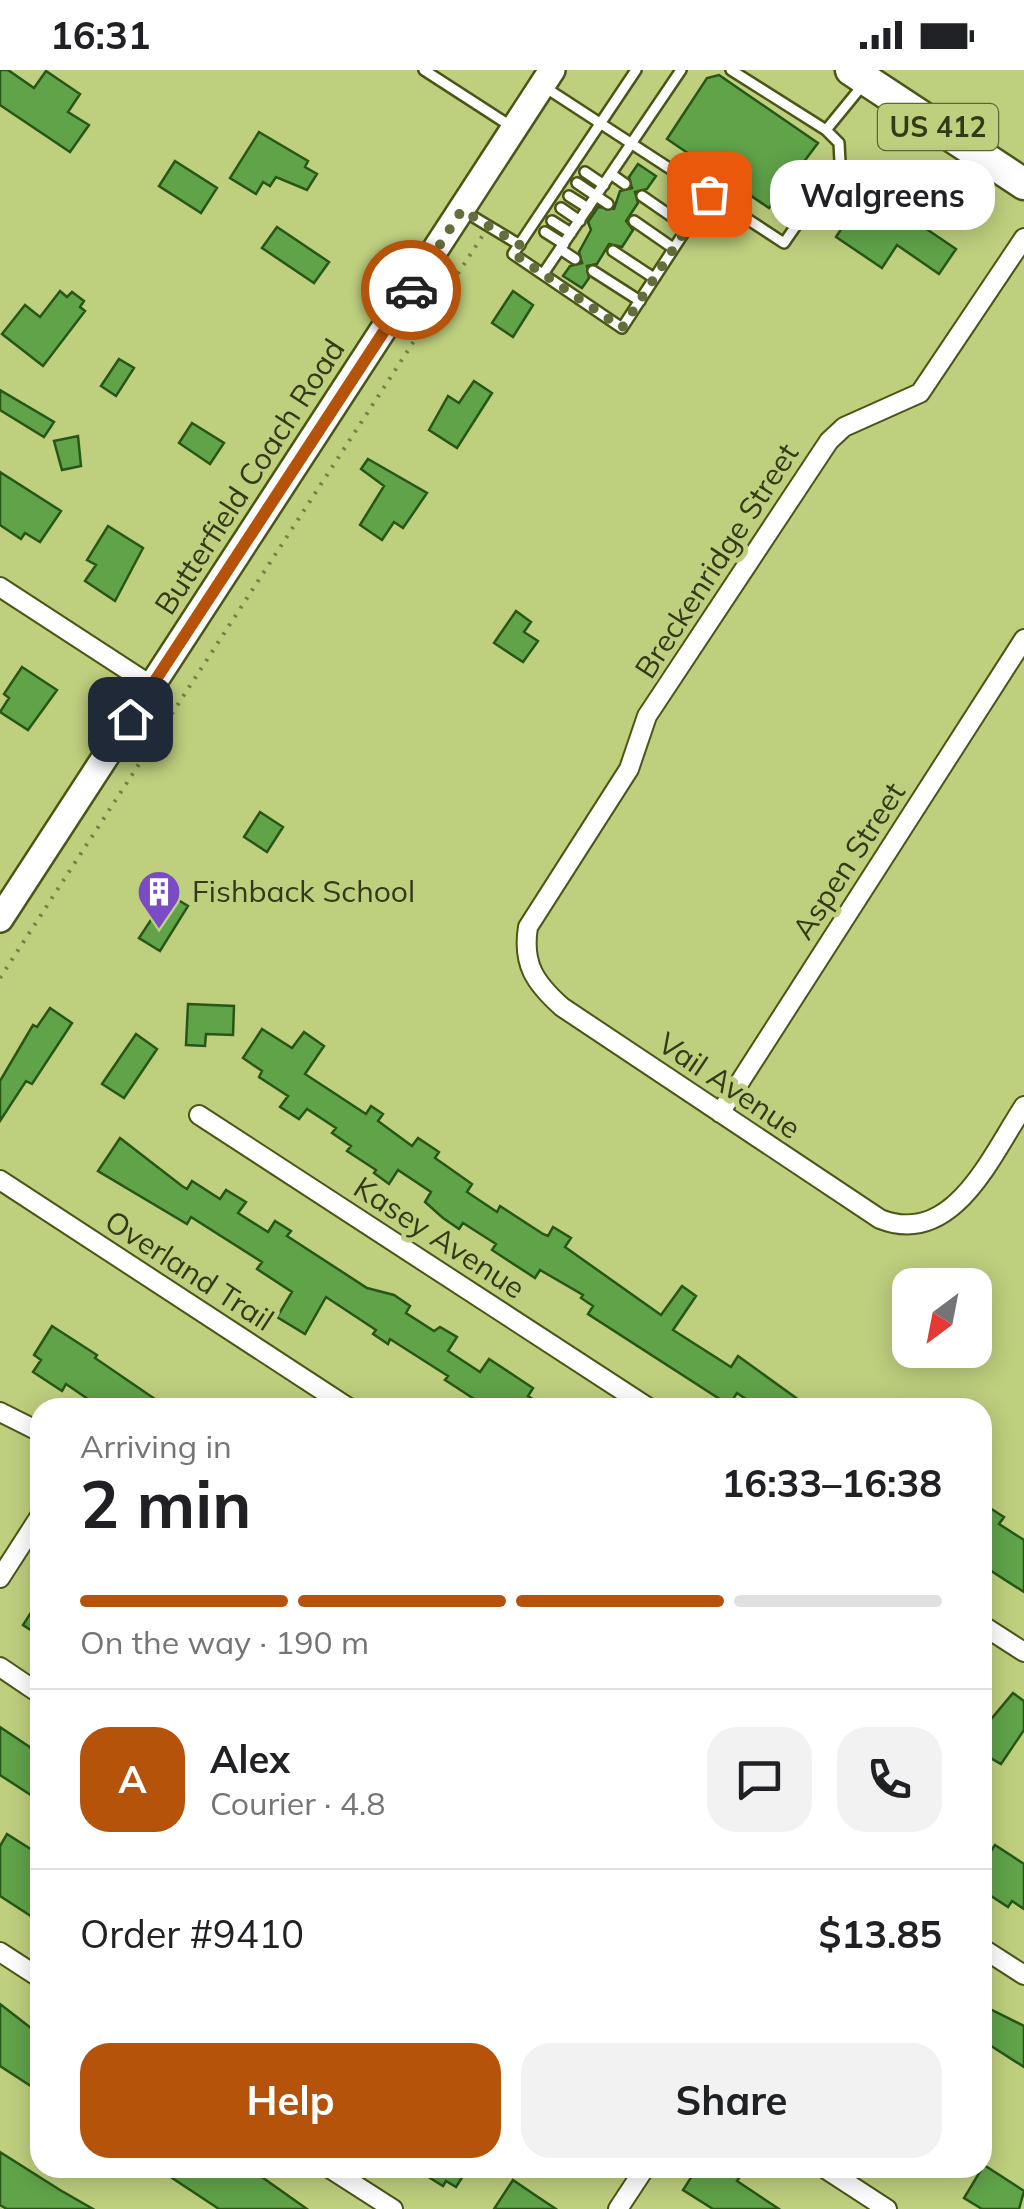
<!DOCTYPE html>
<html lang="en">
<head>
<meta charset="utf-8">
<style>
  body { margin:0; font-family:Mulish,sans-serif; background:#f2f2f2; color:#202124; height:100vh; display:flex; flex-direction:column; font-size:38px; white-space:nowrap }
  * { box-sizing:border-box; margin:0 }
  p { font-size:32px; color:#757577 }
  .icon { flex:none; width:55px; height:55px; fill:none; stroke:currentColor; stroke-width:2; stroke-linecap:round; stroke-linejoin:round }
  .map { position:relative; flex:1; overflow:hidden }
  .sheet { position:absolute; left:30px; top:1328px; width:962px; height:780px; display:flex; flex-direction:column; background:#fff; border-radius:30px; box-shadow:0 5px 25px #0003 }
  .sheet>* { flex:none }
  .needle { width:65px; rotate:212deg }
  .fabs { position:absolute; left:892px; top:1198px; display:grid; gap:20px }
  .fabs a { display:grid; place-items:center; width:100px; height:100px; border-radius:20px; background:#fff; box-shadow:0 5px 25px #0003; font-size:50px }
  .pin { position:absolute; display:grid; place-items:center; width:85px; height:85px; color:#fff; margin:-42px; border-radius:20px; box-shadow:0 5px 15px #0006 }
  .courier { position:absolute; display:grid; place-items:center; width:100px; height:100px; margin:-50px; border:8px solid #b45309; border-radius:50%; background:#fff; color:#222; box-shadow:0 2px 12px #0007 }
  .bubble { position:absolute; height:70px; border-radius:30px; background:#fff; box-shadow:0 5px 25px #0003; font-size:32px; font-weight:700; line-height:70px; text-align:center }
  .headline em { font-style:normal; font-weight:700 }
  .headline div { display:flex; flex-direction:column-reverse }
  .headline { display:flex; align-items:center; justify-content:space-between; height:170px; padding:0 50px }
  h1 { font-size:65px; font-weight:700; line-height:75px }
  .bar { display:grid; grid-template-columns:repeat(4,1fr); gap:15px 10px; align-content:center; height:120px; padding:0 50px }
  .bar i { height:12px; border-radius:8px; background:#e0e0e0 }
  .bar .selected { background:#b45309 }
  .bar p { grid-column:span 4 }
  .line { display:flex; align-items:center; gap:25px; padding:0 50px; border-top:2px solid #e0e0e0 }
  .line div { flex:1 }
  .round { display:grid; place-items:center; flex:none; width:105px; height:105px; border-radius:30px; background:#f2f2f2 }
  .primary-button { display:flex; gap:20px; margin-top:auto; padding:20px 50px }
  .primary-button a { flex:1; height:115px; border-radius:30px; background:#b45309; color:#fff; font-size:40px; font-weight:700; line-height:115px; text-align:center }
  .primary-button a+a { background:#f2f2f2; color:#202124 }
  .status { display:flex; justify-content:space-between; align-items:center; height:70px; padding:0 50px; background:#fff; direction:ltr }
  .status svg { height:28px; fill:currentColor }
  .map>svg:first-child { display:block }
</style>
</head>
<body>
<div class="status"><b>16:31</b><svg viewBox="0 0 49 12"><path d="M0 12V9h3v3zM5 12V6h3v6zM10 12V3h3v9zM15 12V0h3v12zM26 1h20v11H26zM47 4h2v5h-2z"/></svg></div>
<div class="map">
<svg width="1024" height="2139" viewBox="0 0 1024 2139">
  <rect width="100%" height="100%" fill="#becf7e"/>
  <path fill="#60a349" stroke="#285616" stroke-width="2.5" d="M0,0H8L34,18L46,1L80,24L68,42L89,55L70,82L0,35Z
    M719,5L818,73L769,138L667,69L707,8Z
    M259,62L308,91L305,97L317,104L307,120L276,107L270,116L263,112L256,124L230,108Z
    M175,91L217,118L201,143L159,116Z
    M638,94L656,106L647,119L635,122L638,133L626,151L633,160L622,177L609,174L597,194L587,196L589,208L582,218L563,206L570,196L582,193L579,182L591,160L588,152L598,137L614,139L620,121L632,118L629,107Z
    M878,126L956,179L939,204L897,175L882,198L836,167L855,138L865,145Z
    M277,157L329,192L314,213L262,178Z
    M60,221L67,227L72,222L84,231L80,237L85,241L43,296L2,264L25,235L40,247Z
    M513,221L533,235L513,267L492,253Z
    M119,289L134,298L116,326L101,316Z
    M474,311L492,323L457,378L429,360L448,326L459,333Z
    M0,320L54,352L44,367L0,340Z
    M192,353L224,373L210,394L179,373Z
    M78,366L81,396L62,400L54,371Z
    M368,389L427,423L403,458L394,452L382,470L360,455L384,416L361,399Z
    M0,402L61,441L40,472L25,463L21,469L0,455Z
    M108,456L143,478L115,531L85,511L96,495L87,490Z
    M516,541L531,552L524,562L538,571L523,592L494,573Z
    M22,597L57,620L28,660L0,642L9,628L4,624Z
    M260,742L283,757L267,782L244,767Z
    M168,824L188,836L160,881L139,868Z
    M188,934L234,936L233,965L206,964L205,976L186,975Z
    M50,938L72,953L32,1014L26,1011L0,1051V1011L33,955L37,957Z
    M262,959L292,978L304,962L324,976L305,1004L366,1044L371,1036L383,1044L378,1051L412,1076L418,1068L439,1082L435,1088L472,1114L467,1122L497,1142L500,1136L543,1164L548,1166L553,1157L571,1168L565,1177L661,1245L682,1216L696,1226L673,1260L731,1297L738,1286L810,1338H759L737,1323L729,1335L588,1244L593,1236L581,1228L583,1225L540,1200L535,1208L492,1180L496,1174L463,1153L459,1159L443,1148L425,1132L431,1122L398,1100L389,1114L374,1103L376,1100L347,1081L351,1076L332,1063L336,1058L307,1039L299,1049L280,1037L288,1026L259,1007L262,1001L243,988Z
    M136,964L157,979L124,1028L102,1014Z
    M120,1068L182,1116L187,1119L192,1111L220,1129L226,1120L246,1132L238,1143L268,1162L275,1151L291,1161L287,1166L367,1218L394,1225L410,1236L406,1243L434,1261L440,1257L457,1267L448,1281L480,1302L489,1289L533,1318L528,1326L547,1338H488L445,1310L448,1306L390,1269L388,1274L373,1264L376,1260L326,1227L305,1264L277,1247L292,1222L257,1199L262,1192L191,1147L187,1154L98,1101Z
    M52,1256L97,1285L95,1288L168,1338H101L66,1314L62,1321L33,1302L41,1290L34,1285Z
    M982,1433L1004,1447L999,1454L1024,1470V1522L982,1495Z
    M40,1528V1566L23,1555Z
    M1013,1623L1024,1631V1660L1001,1694L982,1683V1660Z
    M0,1657L40,1684V1731L0,1705Z
    M7,1764L40,1785V1852L0,1826V1776Z
    M995,1775L1024,1794V1839L1012,1831L1008,1837L982,1820V1794Z
    M0,1934L40,1965V2022L0,1996Z
    M982,1935L1024,1956V1997L982,1970Z
    M0,2082L60,2120L93,2139H7L0,2135Z
    M984,2095L1024,2121L1019,2139H982L964,2128Z
    M157,2098H249L307,2139H219Z
    M414,2098H468L456,2117L446,2111L443,2116Z
    M697,2098H746L737,2111L779,2139H713L683,2120Z
    M513,2110L535,2125L556,2139H494Z"/>
  <g fill="none" stroke-linecap="round" stroke-linejoin="round">
    <defs>
      <path id="lane" d="M424,0L512,57
        M636,0L513,184L622,258L709,124
        M731,0L826,60
        M543,16L784,173L840,92L839,73L826,60L862,16
        M585,102L604,115
        M611,104L625,114
        M577,113L608,134
        M569,126L588,138
        M642,126L687,157
        M561,138L580,151
        M462,140L520,175
        M552,151L571,163
        M634,151L673,178
        M545,162L564,174
        M560,179L575,189
        M613,181L654,208
        M593,201L640,231
        M543,204L681,0"/>
      <path id="street" d="M1024,168L920,323L844,357L829,371L647,646L629,699L528,857C522,894 535,913 562,937L880,1149C953,1178 991,1086 1024,1036
        M0,517L152,616
        M720,1043L1024,569
        M199,1045L649,1338
        M0,1110L349,1338
        M0,1342L40,1362
        M0,1508L40,1446
        M982,1555L1024,1582
        M0,1597L40,1624
        M982,1878L1024,1905
        M0,1882L40,1908
        M329,2098L393,2139
        M824,2098L887,2139
        M618,2139L645,2098"/>
      <path id="secondary" d="M0,849L552,0"/>
      <path id="highway" d="M851,0L1024,114"/>
    </defs>
    <use href="#lane" stroke="#4a5516" stroke-width="14"/>
    <use href="#street" stroke="#4a5516" stroke-width="22"/>
    <use href="#secondary" stroke="#4a5516" stroke-width="30"/>
    <use href="#highway" stroke="#4a5516" stroke-width="35"/>
    <path stroke="#748048" stroke-width="4" stroke-dasharray="2.5 8" stroke-linecap="butt" d="M0,908L483,165"/>
    <use href="#lane" stroke="#fff" stroke-width="9"/>
    <use href="#street" stroke="#fff" stroke-width="18"/>
    <use href="#secondary" stroke="#fff" stroke-width="25"/>
    <use href="#highway" stroke="#fff" stroke-width="30"/>
  </g>
  <g fill="none" stroke-linecap="round" stroke-linejoin="round">
    <path stroke="#646e3c" stroke-width="10" stroke-dasharray="0 18" d="M411,220L462,140L520,175L514,184L622,258L709,124"/>
    <path stroke="#b45309" stroke-width="12" d="M130,649L411,220"/>
  </g>
  <defs>
    <symbol id="building-pin" viewBox="-11 -11 22 30"><path d="M0 17L-7.5 6A9.5 9.5 0 1 1 7.5 6Z" fill="#7b4bc3" stroke="#becf7e"/><path d="M-4-6H4V6H1V3H-1V6H-4ZM-2.5-4.3h1.7v1.8h-1.7ZM.8-4.3h1.7v1.8H.8ZM-2.5-1h1.7V.8h-1.7ZM.8-1h1.7V.8H.8Z" fill="#fff"/></symbol>
  </defs>
  <g fill-rule="evenodd">
    <use href="#building-pin" x="134" y="797" width="50" height="68"/>
  </g>
  <g text-anchor="middle" stroke-width="10" stroke-linejoin="round" paint-order="stroke">
    <rect fill="#becf7e" stroke="#5d6737" stroke-width="2.5" x="878" y="34" width="120" height="46" rx="8"/>
    <g font-size="28" font-weight="bold" fill="#333a18">
      <text x="938" y="67">US 412</text>
    </g>
    <g font-size="30" fill="#333a18" stroke="#becf7e">
      <text transform="translate(250 407) rotate(-57)" y="10">Butterfield Coach Road</text>
      <text transform="translate(717 491) rotate(-57)" y="10">Breckenridge Street</text>
      <text transform="translate(849 791) rotate(-57)" y="10">Aspen Street</text>
      <text transform="translate(729 1016) rotate(34)" y="10">Vail Avenue</text>
      <text transform="translate(439 1168) rotate(33)" y="10">Kasey Avenue</text>
      <text transform="translate(189 1201) rotate(33)" y="10">Overland Trail</text>
    </g>
    <g font-size="30" fill="#333a18" stroke="#becf7e" text-anchor="start">
      <text x="192" y="832">Fishback School</text>
    </g>
  </g>
</svg>
<div class="fabs">
<a><svg class="needle" viewBox="-14 -14 28 28"><path d="M0-13l5 13h-10z" fill="#e53935"/><path d="M0 13l5-13h-10z" fill="#757577"/></svg></a>
</div>
<div class="pin" style="left:709px;top:124px;background:#ea580c"><svg class="icon" aria-label="bag" viewBox="0 0 24 24"><path d="M5 8h14l-1 12H6zM9 8a3 3 0 0 1 6 0"/></svg></div>
<div class="pin" style="left:130px;top:649px;background:#1f2937"><svg class="icon" aria-label="home" viewBox="0 0 24 24"><path d="M3 11l9-7 9 7M6 9v11h12V9"/></svg></div>
<div class="courier" style="left:411px;top:220px"><svg class="icon" aria-label="car" viewBox="0 0 24 24"><path d="M5 17H2v-5l4-1 3-4h7l3 4 3 1v5h-3M9 17h6M6 11h13"/><circle cx="7" cy="17" r="2"/><circle cx="17" cy="17" r="2"/></svg></div>
<div class="bubble" style="left:770px;top:90px;width:225px">Walgreens</div>
<section class="sheet">
<div class="headline"><div><h1>2 min</h1><p>Arriving in</p></div><em>16:33–16:38</em></div>
<div class="bar"><i class="selected"></i><i class="selected"></i><i class="selected"></i><i></i><p>On the way · 190 m</p></div>
<div class="line" style="height:180px"><b class="round" style="background:#b45309;color:#fff">A</b><div><b>Alex</b><p>Courier · 4.8</p></div><a class="round"><svg class="icon" aria-label="chat" viewBox="0 0 24 24"><path d="M4 5h16v11H9l-5 4z"/></svg></a><a class="round"><svg class="icon" aria-label="phone" viewBox="0 0 24 24"><path d="M5 4h4l2 5-3 2q2 4 5 5l2-3 5 2v4C11 20 4 13 5 4z"/></svg></a></div>
<div class="line" style="height:130px"><div>Order #9410</div><b>$13.85</b></div>
<div class="primary-button"><a>Help</a><a>Share</a></div>
</section>
</div>
</body>
</html>
